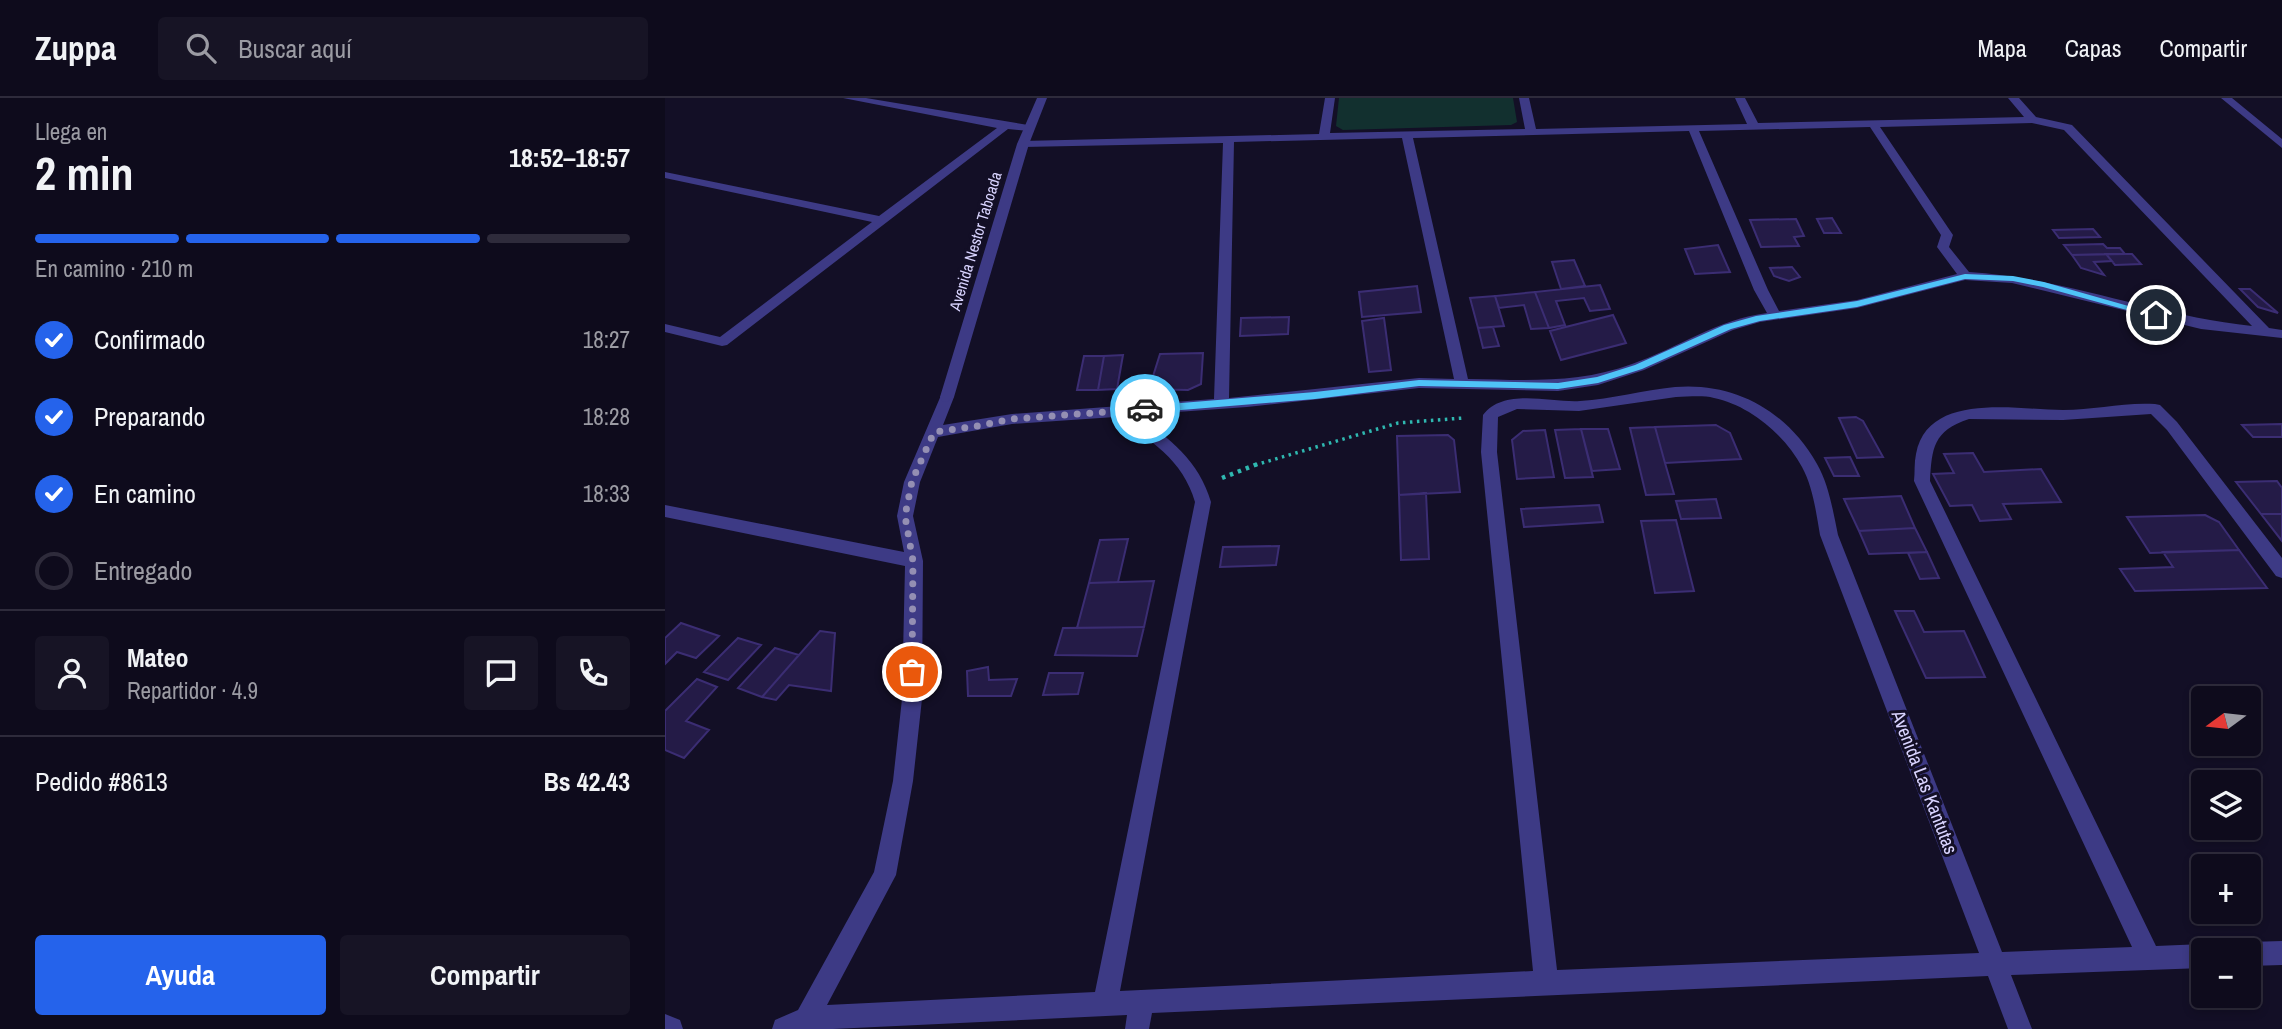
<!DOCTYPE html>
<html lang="es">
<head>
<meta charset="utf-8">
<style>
  body { margin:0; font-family:"Archivo Narrow",sans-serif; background:#171425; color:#f1f3f6; height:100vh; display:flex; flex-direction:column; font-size:26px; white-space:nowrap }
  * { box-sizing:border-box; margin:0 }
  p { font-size:23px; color:#9b9ba3 }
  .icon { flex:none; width:38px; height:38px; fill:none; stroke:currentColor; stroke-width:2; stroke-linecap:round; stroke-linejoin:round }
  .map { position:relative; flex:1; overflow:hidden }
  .side { display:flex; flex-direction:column; background:#0e0b1c; width:665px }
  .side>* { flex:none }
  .needle { width:46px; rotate:255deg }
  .buttons { position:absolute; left:1526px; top:588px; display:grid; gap:14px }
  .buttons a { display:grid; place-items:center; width:70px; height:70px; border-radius:7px; background:#0e0b1c; box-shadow:0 4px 10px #0003,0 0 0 2px #2e2b3b; font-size:35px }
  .pin { position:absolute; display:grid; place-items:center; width:60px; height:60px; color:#fff; margin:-30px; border:4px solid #fff; border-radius:50%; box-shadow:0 2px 7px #0007 }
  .courier { position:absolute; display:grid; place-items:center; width:70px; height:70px; margin:-35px; border:5px solid #4fc3f7; border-radius:50%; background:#fff; color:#222; box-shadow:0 2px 9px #0007 }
  .head em { font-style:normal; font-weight:700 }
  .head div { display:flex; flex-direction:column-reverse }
  .head { display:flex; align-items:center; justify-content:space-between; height:119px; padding:0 35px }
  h1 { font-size:46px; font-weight:700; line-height:52px }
  .bar { display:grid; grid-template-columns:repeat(4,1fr); gap:10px 7px; align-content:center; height:84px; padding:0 35px }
  .bar i { height:9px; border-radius:5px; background:#2e2b3b }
  .bar .on { background:#2563eb }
  .bar p { grid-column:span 4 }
  .line { display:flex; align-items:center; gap:18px; padding:0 35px; border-top:2px solid #2e2b3b }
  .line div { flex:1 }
  .round { display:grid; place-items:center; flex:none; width:74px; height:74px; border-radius:7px; background:#171425 }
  ol { padding:0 35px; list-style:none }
  li { display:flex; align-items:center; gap:21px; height:77px }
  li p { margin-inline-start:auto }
  li .icon { padding:7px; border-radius:50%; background:#2563eb; color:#fff; stroke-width:4 }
  li:last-child { color:#9b9ba3 }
  li i { width:38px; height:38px; border:4px solid #2e2b3b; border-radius:50% }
  .cta { display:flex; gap:14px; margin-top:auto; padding:14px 35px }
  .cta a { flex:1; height:80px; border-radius:7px; background:#2563eb; color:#fff; font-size:28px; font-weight:700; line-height:80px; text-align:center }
  .cta a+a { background:#171425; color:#f1f3f6 }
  header { display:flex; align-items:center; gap:42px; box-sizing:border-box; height:98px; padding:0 35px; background:#0e0b1c; border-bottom:2px solid #2e2b3b }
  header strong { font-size:33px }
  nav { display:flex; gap:38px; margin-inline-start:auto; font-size:24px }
  .search { width:490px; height:63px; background:#171425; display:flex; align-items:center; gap:18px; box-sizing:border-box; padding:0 24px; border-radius:7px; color:#9b9ba3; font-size:26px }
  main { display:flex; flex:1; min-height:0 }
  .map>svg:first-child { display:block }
</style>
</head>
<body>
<header>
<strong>Zuppa</strong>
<div class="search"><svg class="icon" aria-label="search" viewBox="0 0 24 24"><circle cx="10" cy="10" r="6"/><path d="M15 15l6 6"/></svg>Buscar aquí</div>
<nav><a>Mapa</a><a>Capas</a><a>Compartir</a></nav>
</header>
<main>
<section class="side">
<div class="head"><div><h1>2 min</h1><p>Llega en</p></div><em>18:52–18:57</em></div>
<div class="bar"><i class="on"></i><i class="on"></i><i class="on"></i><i></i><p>En camino · 210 m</p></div>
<ol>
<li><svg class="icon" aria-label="check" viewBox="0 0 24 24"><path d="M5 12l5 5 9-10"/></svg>Confirmado<p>18:27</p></li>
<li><svg class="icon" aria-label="check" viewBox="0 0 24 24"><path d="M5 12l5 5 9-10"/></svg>Preparando<p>18:28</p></li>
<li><svg class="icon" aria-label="check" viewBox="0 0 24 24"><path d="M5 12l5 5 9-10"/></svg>En camino<p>18:33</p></li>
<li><i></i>Entregado</li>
</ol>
<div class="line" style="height:126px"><a class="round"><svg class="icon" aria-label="person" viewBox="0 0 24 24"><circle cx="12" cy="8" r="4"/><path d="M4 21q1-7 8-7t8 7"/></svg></a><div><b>Mateo</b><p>Repartidor · 4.9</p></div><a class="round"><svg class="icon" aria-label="chat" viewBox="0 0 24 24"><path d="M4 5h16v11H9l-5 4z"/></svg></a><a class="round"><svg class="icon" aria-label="phone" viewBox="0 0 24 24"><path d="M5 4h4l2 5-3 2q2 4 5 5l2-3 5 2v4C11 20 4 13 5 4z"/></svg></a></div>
<div class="line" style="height:91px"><div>Pedido #8613</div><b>Bs 42.43</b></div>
<div class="cta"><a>Ayuda</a><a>Compartir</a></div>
</section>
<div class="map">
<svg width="1617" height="931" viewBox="0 0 1617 931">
  <rect width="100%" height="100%" fill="#130f26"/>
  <path fill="#12302f" d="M674,0H848L852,24L846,27L678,32L671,28Z"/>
  <path fill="#241b47" stroke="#3b2d73" stroke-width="2" d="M1167,120L1176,135H1159L1152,121Z
    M1131,121L1139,138L1129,139L1134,148L1096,149L1085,122Z
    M1428,131L1435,139L1394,140L1388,132Z
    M1438,146L1442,150H1455L1460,156L1407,157L1399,147Z
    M1053,147L1065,174L1030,176L1020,151Z
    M1441,156H1467L1476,166L1450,167Z
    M1441,156L1447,163L1429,164L1439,177L1416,170L1407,157Z
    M909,162L920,188L896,191L887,164Z
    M1127,169L1135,179L1124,183L1109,178L1105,170Z
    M935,187L945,211L925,213L919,200L891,203L900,227L884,230L870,194Z
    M752,188L756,214L697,219L694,194Z
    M1575,191H1585L1613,215L1593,209Z
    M870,194L884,230L866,231L859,207L834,210L830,198Z
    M830,198L839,228L813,230L805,200Z
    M948,217L961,245L896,262L885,233Z
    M624,219L623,236L575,238L576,220Z
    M719,220L726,272L704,274L697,223Z
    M828,229L834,248L818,250L813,230Z
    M538,255L536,286L523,292L484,291L495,256Z
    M458,257L452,291L433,292L439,258Z
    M419,258H439L433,292H412Z
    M1191,319L1198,323L1218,359L1192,360L1174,320Z
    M1617,326V339H1588L1577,327Z
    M1051,327L1065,335L1076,361L1000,365L990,329Z
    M990,329L1000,365L1009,396L981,397L965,330Z
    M916,331L928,379L900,380L890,332Z
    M916,331H943L955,371L927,373Z
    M880,332L889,379L852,381L847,342L858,333Z
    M783,337L789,342L795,394L734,397L732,338Z
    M1308,355L1319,374L1376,371L1396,404L1338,406L1346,421L1315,423L1307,407L1285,408L1268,376L1289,375L1279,356Z
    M1185,359L1194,378H1169L1160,360Z
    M1612,383L1617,390V416H1596L1571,384Z
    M761,395L764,461L736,462L734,397Z
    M1236,398L1250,430L1194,433L1179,401Z
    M1051,401L1056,420L1016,421L1011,403Z
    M934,407L938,424L859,429L856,411Z
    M1596,416H1617V443Z
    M1540,417L1554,424L1574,452L1485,455L1462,419Z
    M1011,422L1029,493L990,495L976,423Z
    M1250,430L1262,454L1204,456L1194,433Z
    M463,441L453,484L424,485L435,442Z
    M614,448L611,467L555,469L558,449Z
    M1574,452L1602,490L1470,493L1455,471L1508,469L1498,454Z
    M1262,454L1274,480L1255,481L1243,455Z
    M489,483L479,529L412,530L424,485Z
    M1230,513H1249L1259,534L1299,533L1320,579L1261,580Z
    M16,525L54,538L31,560L12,554L0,566V540Z
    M479,529L472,558L390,557L398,530Z
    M155,533L170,535L166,593L124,587L111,602L97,599Z
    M73,540L96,547L63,582L39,574Z
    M110,550L134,557L97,599L73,590Z
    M323,569L324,582L352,581L346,598H303L302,573Z
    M384,575H418L413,596L378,597Z
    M32,581L52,589L21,623L44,632L19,660L0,652V613Z"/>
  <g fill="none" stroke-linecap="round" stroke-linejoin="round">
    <path stroke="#2fb8b0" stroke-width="3.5" stroke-dasharray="2.5 4.5" stroke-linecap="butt" d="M590,367L733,325L798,320"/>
    <path stroke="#2fb8b0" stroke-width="4.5" stroke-dasharray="3.5 5" stroke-linecap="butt" d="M557,380L595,365"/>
    <path fill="#3d3a85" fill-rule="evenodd" d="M178,0H201L363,27L368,30L363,33L343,31L62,247L57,248L0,234V226L55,239L207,124L0,80V74L214,118L332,30Z
      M660,0H670L665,35L860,31L854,0H864L871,31L1082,26L1070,0H1080L1093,25L1359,19L1343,0H1354L1371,19L1407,27L1604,230L1617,232V240L1536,231L1347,185L1300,182L1192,210L1095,224L1068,232L979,272L933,287L893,293L754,290L582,309L470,317C505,340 534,363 546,404L455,893L868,873L816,354L818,317C839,289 886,305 915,303C947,301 978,292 1010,289C1070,284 1122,313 1152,366C1164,387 1168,413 1173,437L1337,854L1467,849L1249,383C1250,374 1249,365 1251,356C1263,293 1352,312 1398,312C1429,312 1459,304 1490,306L1495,307L1512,324L1617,460V480L1611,478L1502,332L1486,316L1398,322L1304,321C1268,333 1267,350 1265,383L1491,848L1538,846L1546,850L1547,852H1538V870L1346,877L1367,931H1343L1323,878L487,915L484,931H460L462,917L168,931H107L110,922L133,912L209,774L228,683L237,601L240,468L0,419V407L239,454L232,418L239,384L277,295L282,294L289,299L278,327L347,316L549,301L558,45L358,49L352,46L358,43L654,36ZM1367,25L1399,32L1587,228C1491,218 1400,180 1304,174L1284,149L1288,137L1215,29ZM1205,29L1276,137L1272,149L1292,176L1192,202L1114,213L1103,192L1034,33ZM1024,33L1089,192L1102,215C1053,221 1013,250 967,266C913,286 860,282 803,281L748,40ZM737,40L789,281L754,280L564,300L569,44ZM1011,299C1023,299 1037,297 1049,300C1084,307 1120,337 1137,369C1148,389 1151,414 1155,437L1314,855L892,872L832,354L833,319L852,311L914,313ZM450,319C485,341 518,362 530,404L430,894L162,907L231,777L248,683L257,601L258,463L248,418L255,384L273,339L347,326Z
      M1556,0H1567L1617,41V50Z
      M1617,843V867L1584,868V852H1574L1576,848L1584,844Z
      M0,916L15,922L18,931H0Z"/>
    <path fill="#3d3a85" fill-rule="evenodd" d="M372,0H382L364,46L289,299L282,304L277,303L275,299L352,46Z"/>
  </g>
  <path fill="#4fc3f7" d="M1300,176L1348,178L1379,184L1495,217L1491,220L1378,189L1348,183L1300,181L1192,209L1095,223L1066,231L977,271L933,285L893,291L754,288L650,301L480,315L475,311L480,308L650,294L754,282L893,285L932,279L970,267L1059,227L1091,218L1192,203Z"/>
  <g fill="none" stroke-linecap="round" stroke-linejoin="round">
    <path stroke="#948fb3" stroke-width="7" stroke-dasharray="0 12.6" d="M247,574L248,463L240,418L247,383L269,334L312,328L347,321L480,311"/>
  </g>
  <g text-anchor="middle" stroke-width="6" stroke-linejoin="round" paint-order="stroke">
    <g font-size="16" fill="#d9d4ff" stroke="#130f26">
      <text transform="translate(310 143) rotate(-73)" y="6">Avenida Nestor Taboada</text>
    </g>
    <g font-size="19" fill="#d9d4ff" stroke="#130f26">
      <text transform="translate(1260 684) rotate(69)" y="7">Avenida Las Kantutas</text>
    </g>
  </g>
</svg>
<div class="buttons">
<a><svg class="needle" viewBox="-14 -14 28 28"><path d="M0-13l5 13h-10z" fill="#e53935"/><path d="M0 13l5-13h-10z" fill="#9b9ba3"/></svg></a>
<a><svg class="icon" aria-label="layers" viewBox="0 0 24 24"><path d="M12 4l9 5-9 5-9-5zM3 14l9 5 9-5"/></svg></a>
<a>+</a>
<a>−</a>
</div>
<div class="pin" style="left:247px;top:574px;background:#ea580c"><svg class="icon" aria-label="bag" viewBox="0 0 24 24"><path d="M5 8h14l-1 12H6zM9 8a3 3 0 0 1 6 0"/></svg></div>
<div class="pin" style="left:1491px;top:217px;background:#1f2937"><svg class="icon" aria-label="home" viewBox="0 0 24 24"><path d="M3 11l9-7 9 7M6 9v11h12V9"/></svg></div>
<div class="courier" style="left:480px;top:311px"><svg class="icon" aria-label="car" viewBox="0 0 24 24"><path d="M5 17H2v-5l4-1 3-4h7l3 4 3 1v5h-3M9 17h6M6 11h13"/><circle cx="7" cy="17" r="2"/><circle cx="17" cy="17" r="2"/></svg></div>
</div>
</main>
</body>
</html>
